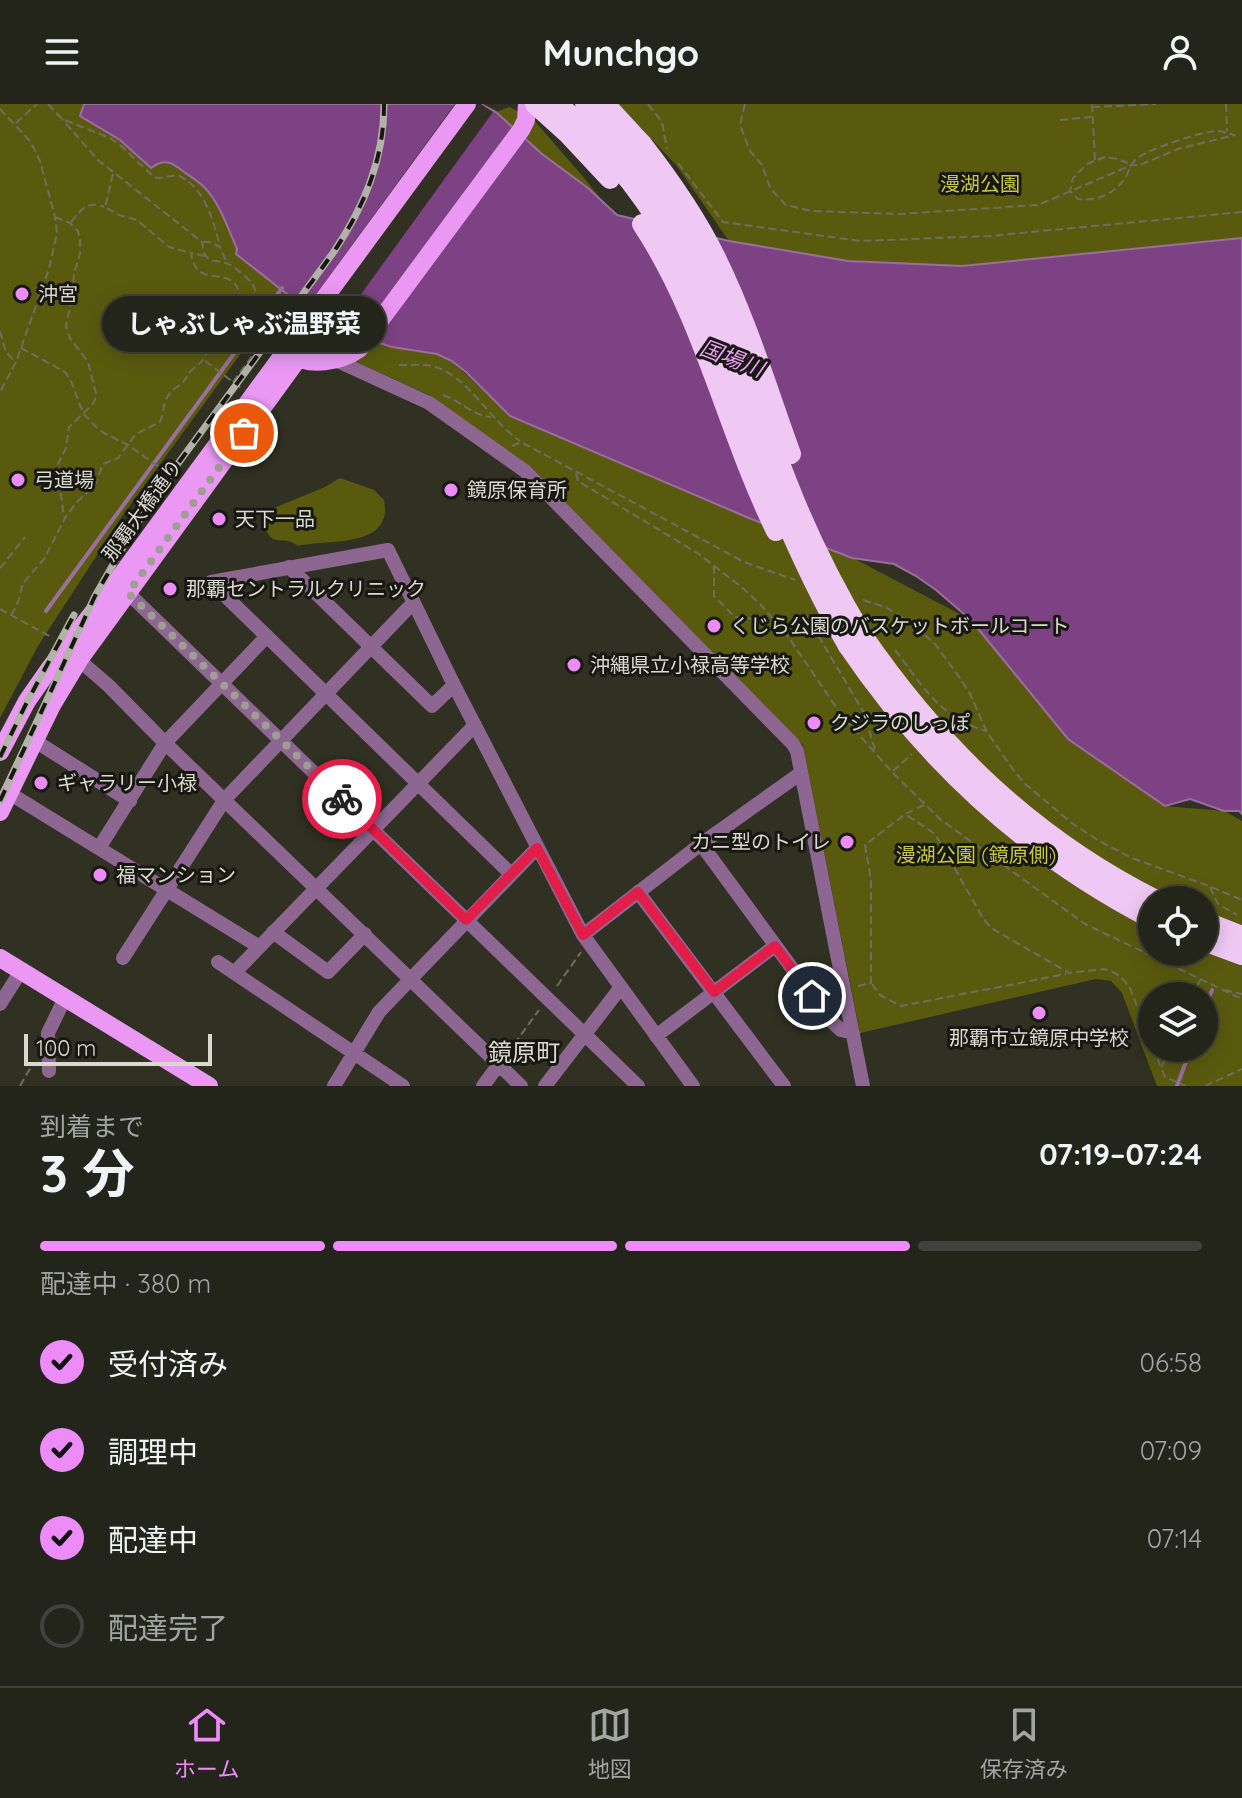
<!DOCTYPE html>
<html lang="ja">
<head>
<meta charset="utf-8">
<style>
  body { margin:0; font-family:Quicksand,"Noto Sans JP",sans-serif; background:#303127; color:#f1f3f6; height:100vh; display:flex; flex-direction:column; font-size:30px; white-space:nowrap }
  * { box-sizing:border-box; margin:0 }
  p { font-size:26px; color:#a3a5a2 }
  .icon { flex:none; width:44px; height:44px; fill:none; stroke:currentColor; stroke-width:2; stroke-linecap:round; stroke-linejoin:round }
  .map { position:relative; height:982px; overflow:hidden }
  .sheet { display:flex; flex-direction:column; background:#24251a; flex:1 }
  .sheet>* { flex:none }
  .fabs { position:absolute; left:1138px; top:782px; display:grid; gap:16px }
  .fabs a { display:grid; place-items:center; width:80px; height:80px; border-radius:50%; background:#24251a; box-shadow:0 4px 20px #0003,0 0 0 2px #414239; font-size:40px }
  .scale { position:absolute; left:24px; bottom:20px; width:188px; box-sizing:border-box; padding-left:8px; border:4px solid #d9d9d0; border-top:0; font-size:22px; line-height:28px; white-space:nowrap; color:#d9d9d0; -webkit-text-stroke:6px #181812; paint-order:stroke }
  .pin { position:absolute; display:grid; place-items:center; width:68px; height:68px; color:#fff; margin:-34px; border:4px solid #fff; border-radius:50%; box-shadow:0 2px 8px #0007 }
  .courier { position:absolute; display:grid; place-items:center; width:80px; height:80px; margin:-40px; border:6px solid #e11d48; border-radius:50%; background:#fff; color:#222; box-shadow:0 2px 10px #0007 }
  .bubble { position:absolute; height:56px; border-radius:28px; background:#24251a; box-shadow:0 4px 20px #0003,0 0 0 2px #414239; font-size:26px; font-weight:700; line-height:56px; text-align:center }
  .summary em { font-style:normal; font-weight:700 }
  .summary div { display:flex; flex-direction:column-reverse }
  .summary { display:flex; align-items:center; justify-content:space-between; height:136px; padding:0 40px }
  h1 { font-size:52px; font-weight:700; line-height:60px }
  .bar { display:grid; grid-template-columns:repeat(4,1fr); gap:12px 8px; align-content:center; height:96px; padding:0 40px }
  .bar i { height:10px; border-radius:6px; background:#414239 }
  .bar .current { background:#ed8cf9 }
  .bar p { grid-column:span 4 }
  ol { padding:0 40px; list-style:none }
  li { display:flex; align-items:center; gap:24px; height:88px }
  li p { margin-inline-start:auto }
  li .icon { padding:8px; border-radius:50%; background:#ed8cf9; color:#111; stroke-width:4 }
  li:last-child { color:#a3a5a2 }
  li i { width:44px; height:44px; border:4px solid #414239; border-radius:50% }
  header { display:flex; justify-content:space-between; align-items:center; height:104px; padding:0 40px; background:#24251a; font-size:36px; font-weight:700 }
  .dock { display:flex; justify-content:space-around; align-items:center; height:112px; border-top:2px solid #414239; background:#24251a; font-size:22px; color:#a3a5a2 }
  .dock a { display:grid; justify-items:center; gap:4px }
  .dock .current { color:#ed8cf9 }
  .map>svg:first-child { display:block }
</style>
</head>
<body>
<header><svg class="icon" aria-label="menu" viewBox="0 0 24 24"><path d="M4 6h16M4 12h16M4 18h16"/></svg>Munchgo<svg class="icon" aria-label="person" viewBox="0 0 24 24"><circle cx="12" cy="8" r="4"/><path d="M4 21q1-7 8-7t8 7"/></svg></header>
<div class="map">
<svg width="1242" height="982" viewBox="0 0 1242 982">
  <rect width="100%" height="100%" fill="#303122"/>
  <path fill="#5a5a0f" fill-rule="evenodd" d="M0,0H84L80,12L120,36L151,64C164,54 172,58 184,68C191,73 198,77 204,83C220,99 228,125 237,145L236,151L285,189L125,408L38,542L0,614Z
    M618,0H1242V134L962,162L848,157L729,137L677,62Z
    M509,3L532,14L585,75L599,93L542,50L496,8Z
    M338,225L409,246L437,250L452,257L510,312L749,414L853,454L971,516L1068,635L1165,702L1224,707L1242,717V982H1157L1122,889L1111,877L1096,875L860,929L803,641L530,362L429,291L325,244ZM1152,796H1204V848H1152ZM1152,892H1204V944H1152Z
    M340,374L374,386L384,396C394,445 328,435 298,442C280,428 273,450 261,414L269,406L325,383Z"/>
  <path fill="#7d4284" stroke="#996f9b" stroke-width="2" d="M84,0H481L496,8L542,50L588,84L617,111L729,137L848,157L962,162L1242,134V710L1239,707H1224L1190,695L1165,702L1068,635L971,516L936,486L916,472L894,460L852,454L749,414L510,312L466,268L452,257L437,250L392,243L338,225V222L309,200L306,199L301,201L236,150L237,145C228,125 220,99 204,83C198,77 191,73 184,68C172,58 164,54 151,64L120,36L80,12Z"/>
  <path fill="#303122" d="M455,0H481L493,8L338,222L309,200Z"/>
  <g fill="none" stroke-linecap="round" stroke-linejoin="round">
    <path stroke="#996f9b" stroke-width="4" d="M46,507L282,184
      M1204,907L1212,886
      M1177,982L1191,944"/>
    <path stroke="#6d6e61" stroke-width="2" stroke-dasharray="8 4" stroke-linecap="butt" d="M48,0L62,15L110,34L120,41L154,73L159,74L178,71C205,84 213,115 220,143
      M648,0L662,18L667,45
      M745,0L740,21L750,47L762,61L770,84L786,101L812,107L900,110L1038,101L1132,61H1140L1178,45L1235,31C1229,30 1222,27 1217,27C1202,27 1145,46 1135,56C1130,61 1129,67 1126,73C1115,89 1098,98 1078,95L1070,87L1073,74L1087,60L1105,53L1118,55L1132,61
      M1092,0L1095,56
      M1226,0L1227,27
      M1092,3L1156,0
      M0,5L30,37L40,57L55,113L57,129L49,165L16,258L0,288
      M1060,16L1091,13
      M16,19L37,0
      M678,59L723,118L860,137L989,132L1242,108
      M113,70L105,103L119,111L137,116L169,143L191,149
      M55,113L70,119L78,127L80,134V150L74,169L73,188L66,222L70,234L88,258L96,289L95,296L92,301L69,323L66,344L57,362L64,413
      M71,118C81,106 87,96 104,103
      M203,138H210L220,143L226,157
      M205,152L191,149C196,186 228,161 238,185C241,192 241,203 243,210
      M0,227L6,248L15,258
      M21,244L65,268L71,277L83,309L97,324L104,329L128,341L173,373
      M205,257L241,284
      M399,261C410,261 422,260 432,262C468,271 489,316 520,337
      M233,278L292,198
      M443,291C461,297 473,312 491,313
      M512,342L521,338L744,458L795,476
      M576,369L578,377L699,450L744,485L760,500L787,531L840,609L892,668L940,715L1085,820L1242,895
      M714,462V492L735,513L773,517
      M0,464L25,433
      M863,496L885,503L909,517L935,540L960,574L970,590L987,628L1012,664L1024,679L1073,720L1101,738L1132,754L1209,782L1242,796
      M0,505L53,534
      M11,511L17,501L23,479L44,455L65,414L76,399L95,381L103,360L118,354L136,330L160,318C164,309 163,297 170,289C174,284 180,282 184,277C188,272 186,272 191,267C195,262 201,260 204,254C207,249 207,243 211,238C223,224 264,206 254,183C251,176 233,161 226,159C210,155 205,160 202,138L98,56L62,15
      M806,511L864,609L876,649
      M895,546C923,582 939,613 986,627
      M893,667L912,650
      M924,701L905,710L935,730L983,814L991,824L1069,869L1104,865L1115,869L1123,875L1130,884L1152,941
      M1210,783L1218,800L1237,811
      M872,880L880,891L901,902L1066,870
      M557,882L581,848
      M858,882L871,879V776L865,741L904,711
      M1224,886L1242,890
      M1193,892L1200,876
      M1153,944L1165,973L1186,982
      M507,950L539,906
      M1162,963L1170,944
      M20,982L32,961L36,960
      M1205,982L1242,965"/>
    <path stroke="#8e6692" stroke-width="14" d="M333,255L429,299L525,367L793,640L797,647L863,982
      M289,463L432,602L454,581
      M211,478L388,446L454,581L583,831L693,982
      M211,478L511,770
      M128,489L638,982
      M79,556L109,582L165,639L521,982
      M35,637L130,697
      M9,689L258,842
      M701,740L830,916L841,926L853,929
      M99,744L165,639L267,532
      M638,788L784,982
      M273,828L328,868L365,830
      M583,831L701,740L801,669
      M123,854L225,695L413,499
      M218,858L403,982
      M235,868L475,621
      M0,900L21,867
      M656,932L775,842
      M49,967L48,929L65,894
      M334,982L379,908L537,744
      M483,982L499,960
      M545,982L621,883"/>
    <path stroke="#eb98f5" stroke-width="18" d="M290,250C309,263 341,258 359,245L521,26L526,16L527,0
      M0,648L27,597L50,564L114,481L467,0
      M0,708L52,601L79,556L298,255
      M0,854L209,982"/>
    <path stroke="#f0c8f4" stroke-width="20" d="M535,0L567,29L610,75
      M605,0L642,40
      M863,532C941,645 1033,734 1156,796
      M848,542C926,657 1028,751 1152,815
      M1204,817L1242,832
      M1204,837L1242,851"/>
    <defs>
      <path id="rail" d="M0,653L27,598L74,511
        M0,697L95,492L134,424L171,369L333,149C364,103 384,56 384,0"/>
    </defs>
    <use href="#rail" stroke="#b2b2a8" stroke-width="7"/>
    <use href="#rail" stroke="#181812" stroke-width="4" stroke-dasharray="12" stroke-linecap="butt"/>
    <path stroke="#f0c8f4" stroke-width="20" d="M558,0C610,46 656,106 687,168C716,226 734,289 758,349C784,416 812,480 848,542
      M585,0C642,54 688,124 719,195C746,257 764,322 790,385C810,436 835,485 863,532
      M642,40C670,76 696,113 716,154C747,217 767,284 791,350
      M642,120C704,214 727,327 776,427"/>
  </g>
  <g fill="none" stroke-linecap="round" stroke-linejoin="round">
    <path stroke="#9e9e93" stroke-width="8" stroke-dasharray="0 14.4" d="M244,329L128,489L342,695"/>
    <path stroke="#e11d48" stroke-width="10" d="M342,695L466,816L537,744L583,831L638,788L714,888L775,842L812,892"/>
  </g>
  <g fill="#ed8cf9" stroke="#181812" stroke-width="3">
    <circle cx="22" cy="190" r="8"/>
    <circle cx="18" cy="376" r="8"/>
    <circle cx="451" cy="386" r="8"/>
    <circle cx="219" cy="415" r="8"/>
    <circle cx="170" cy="485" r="8"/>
    <circle cx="714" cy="522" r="8"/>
    <circle cx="574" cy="561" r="8"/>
    <circle cx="814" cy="619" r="8"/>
    <circle cx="41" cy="679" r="8"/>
    <circle cx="847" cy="738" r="8"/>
    <circle cx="100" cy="771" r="8"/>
    <circle cx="1039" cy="909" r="8"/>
  </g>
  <g text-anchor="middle" stroke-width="6" stroke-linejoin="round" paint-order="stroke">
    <g font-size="20" fill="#c7c844" stroke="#181812">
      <text x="980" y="87">漫湖公園</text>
      <text x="976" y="758">漫湖公園 (鏡原側)</text>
    </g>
    <g font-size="20" fill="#d9d9d0" stroke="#181812" text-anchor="start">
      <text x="38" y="197">沖宮</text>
      <text x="34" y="383">弓道場</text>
      <text x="467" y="393">鏡原保育所</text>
      <text x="235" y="422">天下一品</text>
      <text x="186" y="492">那覇セントラルクリニック</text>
      <text x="730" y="529">くじら公園のバスケットボールコート</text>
      <text x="590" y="568">沖縄県立小禄高等学校</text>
      <text x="830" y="626">クジラのしっぽ</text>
      <text x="57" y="686">ギャラリー小禄</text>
      <text x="831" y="745" text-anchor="end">カニ型のトイレ</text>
      <text x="116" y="778">福マンション</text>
      <text x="1039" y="941" text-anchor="middle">那覇市立鏡原中学校</text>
    </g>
    <g font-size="20" fill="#d9d9d0" stroke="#181812">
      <text transform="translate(142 406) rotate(-54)" y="7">那覇大橋通り</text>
    </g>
    <g font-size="22" font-style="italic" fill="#ee9df7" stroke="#181812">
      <text transform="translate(732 254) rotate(21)" y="8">国場川</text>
    </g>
    <g font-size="24" fill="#d9d9d0" stroke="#181812">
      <text x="524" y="957">鏡原町</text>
    </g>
  </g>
</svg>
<div class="fabs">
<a><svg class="icon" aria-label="locate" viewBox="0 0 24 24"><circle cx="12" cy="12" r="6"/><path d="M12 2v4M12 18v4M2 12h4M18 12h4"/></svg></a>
<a><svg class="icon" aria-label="layers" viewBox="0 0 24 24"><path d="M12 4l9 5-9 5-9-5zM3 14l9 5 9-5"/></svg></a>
</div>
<div class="scale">100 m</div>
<div class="pin" style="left:244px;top:329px;background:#ea580c"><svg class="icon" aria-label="bag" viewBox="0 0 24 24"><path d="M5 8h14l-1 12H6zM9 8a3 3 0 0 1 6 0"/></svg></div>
<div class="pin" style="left:812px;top:892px;background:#1f2937"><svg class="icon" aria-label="home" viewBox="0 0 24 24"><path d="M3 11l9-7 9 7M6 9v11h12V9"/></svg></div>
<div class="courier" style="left:342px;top:695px"><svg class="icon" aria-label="bike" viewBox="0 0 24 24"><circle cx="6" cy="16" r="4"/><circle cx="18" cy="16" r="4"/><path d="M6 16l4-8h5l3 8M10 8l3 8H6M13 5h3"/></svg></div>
<div class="bubble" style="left:102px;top:192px;width:284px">しゃぶしゃぶ温野菜</div>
</div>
<section class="sheet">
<div class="summary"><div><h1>3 分</h1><p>到着まで</p></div><em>07:19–07:24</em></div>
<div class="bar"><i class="current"></i><i class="current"></i><i class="current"></i><i></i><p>配達中 · 380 m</p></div>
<ol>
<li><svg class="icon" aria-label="check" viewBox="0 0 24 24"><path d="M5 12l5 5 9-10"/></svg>受付済み<p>06:58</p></li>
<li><svg class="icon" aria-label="check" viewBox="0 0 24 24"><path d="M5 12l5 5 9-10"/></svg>調理中<p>07:09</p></li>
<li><svg class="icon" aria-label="check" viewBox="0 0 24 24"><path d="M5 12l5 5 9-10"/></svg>配達中<p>07:14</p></li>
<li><i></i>配達完了</li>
</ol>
</section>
<nav class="dock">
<a class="current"><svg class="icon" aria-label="home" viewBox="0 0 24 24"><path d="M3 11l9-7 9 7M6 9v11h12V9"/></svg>ホーム</a>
<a><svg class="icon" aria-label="map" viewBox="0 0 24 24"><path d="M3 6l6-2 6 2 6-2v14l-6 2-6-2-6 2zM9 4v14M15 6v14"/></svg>地図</a>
<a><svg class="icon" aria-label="saved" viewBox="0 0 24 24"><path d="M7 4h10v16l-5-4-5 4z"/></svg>保存済み</a>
</nav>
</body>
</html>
